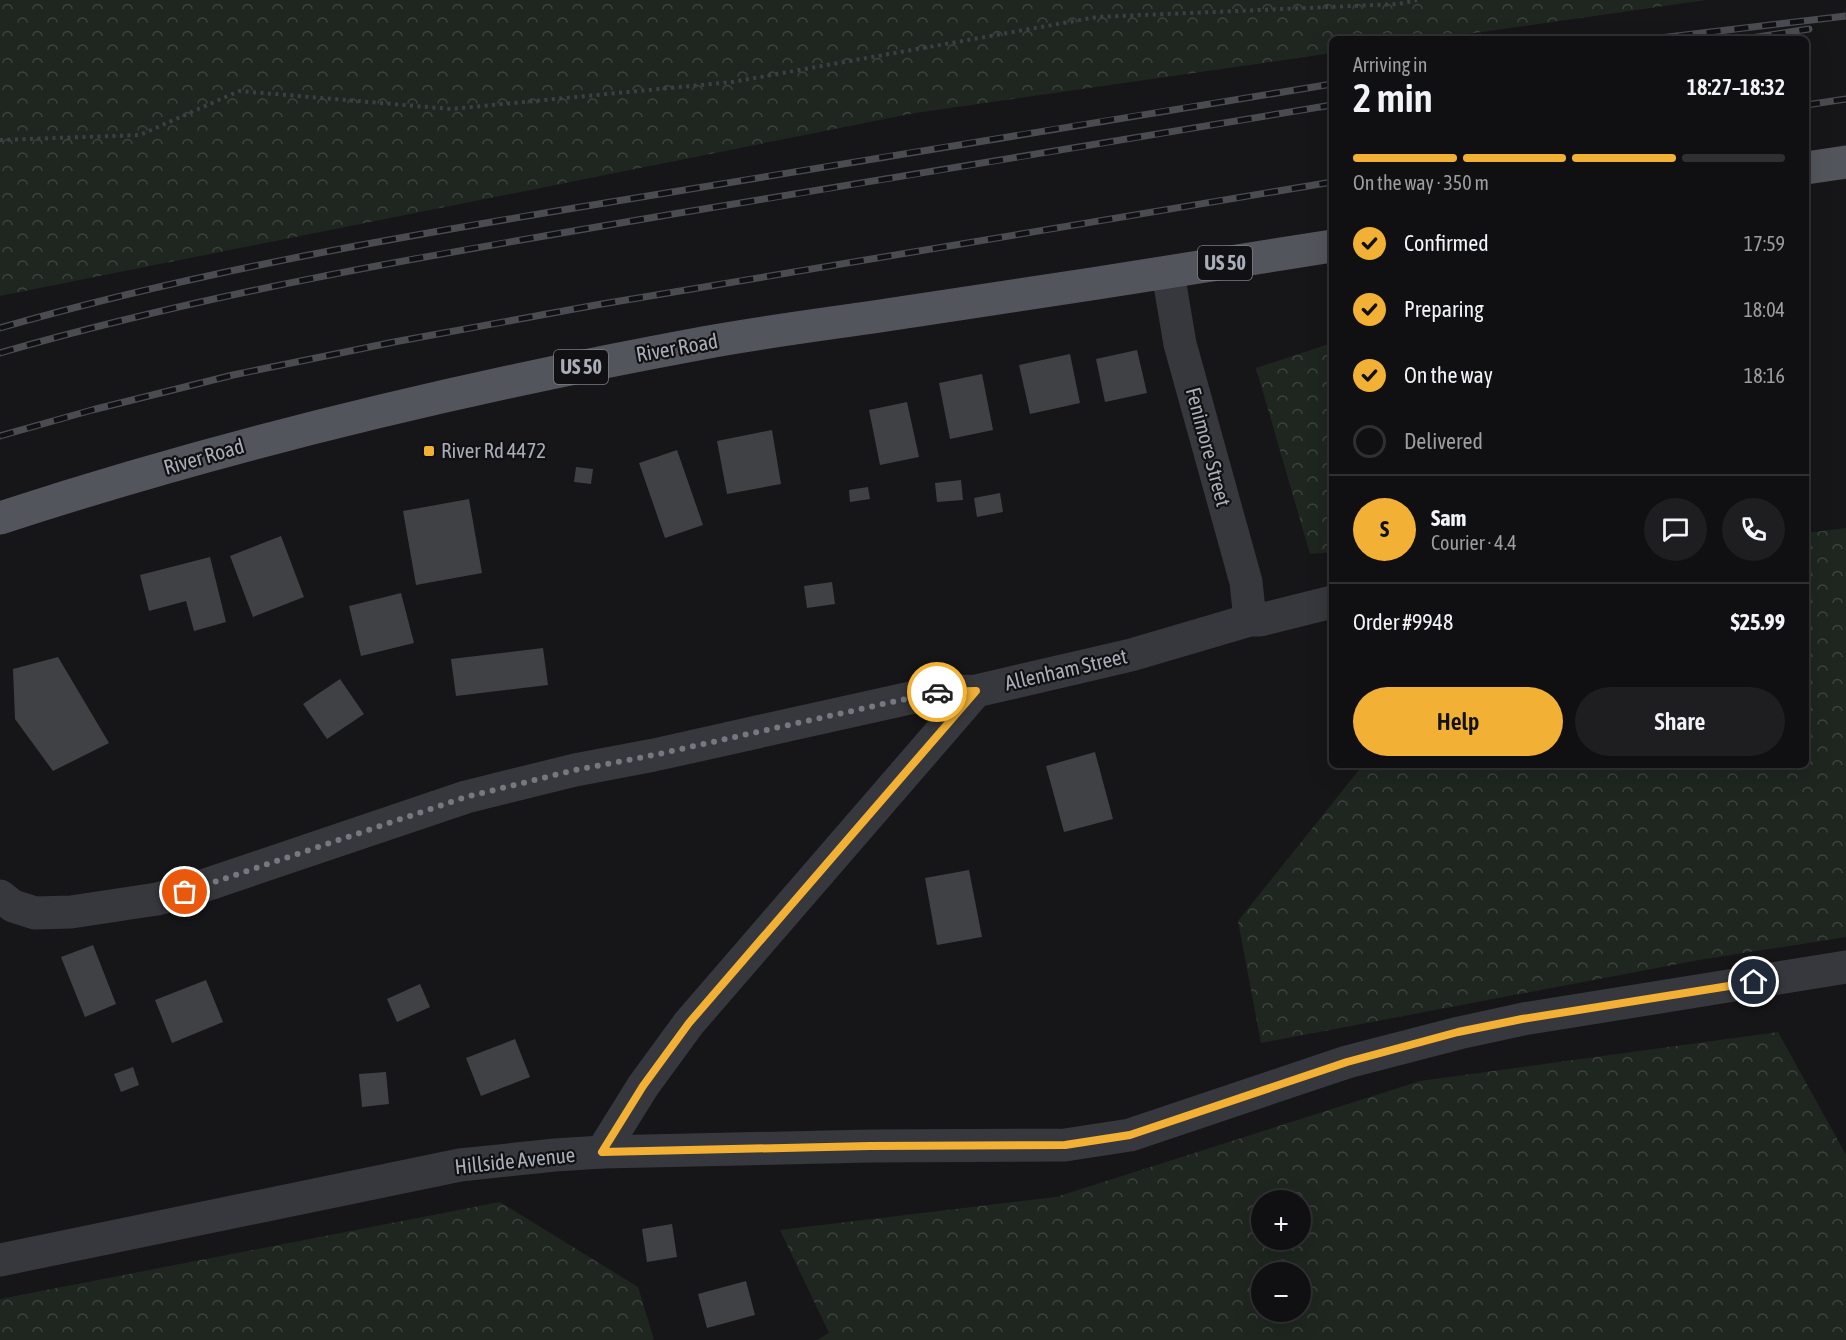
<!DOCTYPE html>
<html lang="en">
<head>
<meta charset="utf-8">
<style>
  body { margin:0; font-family:"Asap Condensed",sans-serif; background:#1e1e20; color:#f1f3f6; height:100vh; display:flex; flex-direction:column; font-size:22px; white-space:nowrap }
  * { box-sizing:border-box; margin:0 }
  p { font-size:20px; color:#9c9d9f }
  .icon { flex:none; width:33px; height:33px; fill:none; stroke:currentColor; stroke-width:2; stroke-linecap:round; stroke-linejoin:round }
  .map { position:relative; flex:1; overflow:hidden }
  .details { position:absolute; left:1329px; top:36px; width:480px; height:732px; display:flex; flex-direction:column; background:#101012; border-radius:9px; box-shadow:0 6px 24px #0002,0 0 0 2px #303032 }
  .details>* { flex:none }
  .fabs { position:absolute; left:1251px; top:1190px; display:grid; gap:12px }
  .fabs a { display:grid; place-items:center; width:60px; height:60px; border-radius:50%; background:#101012; box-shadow:0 6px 24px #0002,0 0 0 2px #303032; font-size:30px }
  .pin { position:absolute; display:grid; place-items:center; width:51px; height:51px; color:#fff; margin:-26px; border:3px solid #fff; border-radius:50%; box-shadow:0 2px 6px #0007 }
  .courier { position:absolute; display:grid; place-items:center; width:60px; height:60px; margin:-30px; border:4px solid #f2b134; border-radius:50%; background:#fff; color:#222; box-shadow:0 2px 8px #0007 }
  .head em { font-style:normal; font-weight:600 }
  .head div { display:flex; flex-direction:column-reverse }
  .head { display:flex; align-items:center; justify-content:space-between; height:102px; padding:0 24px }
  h1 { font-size:39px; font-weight:600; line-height:45px }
  .bar { display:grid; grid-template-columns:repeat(4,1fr); gap:9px 6px; align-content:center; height:72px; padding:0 24px }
  .bar i { height:8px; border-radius:4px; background:#303032 }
  .bar .active { background:#f2b134 }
  .bar p { grid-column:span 4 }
  .line { display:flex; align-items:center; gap:15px; padding:0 24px; border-top:2px solid #303032 }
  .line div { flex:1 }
  .round { display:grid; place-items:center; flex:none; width:63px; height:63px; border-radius:32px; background:#1e1e20 }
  ol { padding:0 24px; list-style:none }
  li { display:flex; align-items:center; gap:18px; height:66px }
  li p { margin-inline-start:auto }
  li .icon { padding:6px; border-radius:50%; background:#f2b134; color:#111; stroke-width:4 }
  li:last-child { color:#9c9d9f }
  li i { width:33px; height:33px; border:3px solid #303032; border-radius:50% }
  .action { display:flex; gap:12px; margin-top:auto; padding:12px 24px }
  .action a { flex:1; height:69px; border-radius:36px; background:#f2b134; color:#111; font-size:24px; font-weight:600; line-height:69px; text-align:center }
  .action a+a { background:#1e1e20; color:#f1f3f6 }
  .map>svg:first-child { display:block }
</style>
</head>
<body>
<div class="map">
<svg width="1846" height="1340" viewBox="0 0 1846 1340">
  <defs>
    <pattern id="forest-crowns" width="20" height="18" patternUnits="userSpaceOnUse" patternTransform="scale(1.5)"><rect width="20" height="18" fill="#1e261f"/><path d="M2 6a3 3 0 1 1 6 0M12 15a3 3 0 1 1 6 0" fill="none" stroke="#3c433d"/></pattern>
  </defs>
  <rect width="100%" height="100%" fill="#161618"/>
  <path fill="url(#forest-crowns)" fill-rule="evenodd" d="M0,0H1706L1433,39H1332V53L915,113L0,296Z
    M1332,343V552L1310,554L1256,368Z
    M1846,528V937L1699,960L1261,1043L1238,921L1363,765H1806V533Z
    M1778,1032L1846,1155V1340H817L829,1333L780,1230L1056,1197L1420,1081ZM1262,1200H1300V1239H1262ZM1262,1272H1300V1311H1262Z
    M500,1202L638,1287L654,1340H0V1299Z"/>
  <path fill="#404145" d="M1137,350L1147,393L1105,402L1096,359Z
    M1070,354L1080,403L1030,414L1019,365Z
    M982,374L993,430L950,439L939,383Z
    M907,402L919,457L880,465L869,410Z
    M772,430L781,484L727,494L717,441Z
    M677,450L703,525L665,538L639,463Z
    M576,467L593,469L591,484L574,482Z
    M961,480L963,500L937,502L935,483Z
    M868,487L870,499L850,502L849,490Z
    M1000,493L1003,512L977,517L974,498Z
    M469,499L482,573L416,585L403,511Z
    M281,536L304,597L253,617L230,556Z
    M210,557L226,622L194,631L186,601L149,611L140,575Z
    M832,582L835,604L807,608L804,586Z
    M401,593L414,643L361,656L349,606Z
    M543,648L548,685L456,696L451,659Z
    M58,657L109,743L53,771L15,719L13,669Z
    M340,679L364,714L327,739L303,704Z
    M1095,752L1113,819L1064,832L1046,766Z
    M969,870L982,937L937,945L925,878Z
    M93,945L116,1004L85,1017L61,957Z
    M206,980L223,1022L172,1043L155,1000Z
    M420,984L430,1007L397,1022L387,999Z
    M515,1039L530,1077L481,1096L466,1058Z
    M133,1067L139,1085L121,1092L114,1074Z
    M386,1072L389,1104L362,1107L359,1074Z
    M672,1224L677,1257L647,1262L642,1229Z
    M746,1281L755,1315L707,1328L698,1294Z"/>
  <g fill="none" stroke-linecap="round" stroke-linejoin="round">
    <path stroke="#3d3f44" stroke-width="4" stroke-dasharray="3 4.5" stroke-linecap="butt" d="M0,140L140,135L239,91L451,109L732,82L1097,17L1399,4L1417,0"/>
    <path stroke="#37383d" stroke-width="33" d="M1168,273L1180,344L1246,582L1250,620
      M0,896L13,906L35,913L71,912L157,899L185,892L466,797L575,770L654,755L937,692L976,691L1131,655L1250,620H1260L1332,602
      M602,1152L643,1086L689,1023L976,691"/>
    <path stroke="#37383d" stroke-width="33" d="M0,1260L460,1165L555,1155L602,1152L870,1146L1065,1145L1130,1135L1347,1062L1459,1033L1523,1019L1846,967"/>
    <path stroke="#53555c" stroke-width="33" d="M1806,168L1846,162
      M0,518C230,443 465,387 703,343C773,330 843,322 913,311C1053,290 1192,269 1332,246"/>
    <defs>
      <path id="rail" d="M1651,39L1846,16
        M1744,39L1809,29
        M1806,105L1846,99
        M0,328C216,266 439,230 660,194C884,157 1108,120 1332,84
        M0,353C218,290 443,253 667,215C888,179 1110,142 1332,105
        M0,436L92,410L233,375L394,342L596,305L1332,182"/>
    </defs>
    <use href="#rail" stroke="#4a4c52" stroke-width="7"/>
    <use href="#rail" stroke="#111113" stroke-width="4.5" stroke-dasharray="14" stroke-linecap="butt"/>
  </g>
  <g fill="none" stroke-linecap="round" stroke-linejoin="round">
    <path stroke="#757880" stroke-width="6" stroke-dasharray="0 10.8" d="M185,892L466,797L575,770L654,755L937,692"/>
    <path stroke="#f2b134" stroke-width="8" d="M937,692L976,691L689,1023L643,1086L602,1152L870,1146L1065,1145L1130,1135L1347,1062L1458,1032L1522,1019L1754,982"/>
  </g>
  <rect fill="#f2b134" stroke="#111113" stroke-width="2" x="423" y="445" width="12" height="12" rx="3"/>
  <g text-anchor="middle" stroke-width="4.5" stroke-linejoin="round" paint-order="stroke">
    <g fill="#111113" stroke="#7b7e86" stroke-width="1.5">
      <rect x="1198" y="246" width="54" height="34" rx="4.5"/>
      <rect x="554" y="350" width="54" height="34" rx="4.5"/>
    </g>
    <g font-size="20" font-weight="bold" fill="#a8adb8">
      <text x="1225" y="270">US 50</text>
      <text x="581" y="374">US 50</text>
    </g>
    <g font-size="21" fill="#a8adb8" stroke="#111113">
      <text transform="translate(677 348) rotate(-10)" y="7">River Road</text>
      <text transform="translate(1208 447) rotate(75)" y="7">Fenimore Street</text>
      <text transform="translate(204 457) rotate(-16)" y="7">River Road</text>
      <text transform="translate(1066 670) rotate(-13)" y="7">Allenham Street</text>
      <text transform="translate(515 1161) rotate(-6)" y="7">Hillside Avenue</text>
    </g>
    <g font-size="21" fill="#a8adb8" stroke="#111113" text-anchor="start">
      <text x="441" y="458">River Rd 4472</text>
    </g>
  </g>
</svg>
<div class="fabs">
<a>+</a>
<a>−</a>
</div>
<div class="pin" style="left:185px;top:892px;background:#ea580c"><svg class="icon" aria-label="bag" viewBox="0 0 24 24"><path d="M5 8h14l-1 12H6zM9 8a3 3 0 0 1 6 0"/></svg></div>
<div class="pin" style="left:1754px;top:982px;background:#1f2937"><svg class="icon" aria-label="home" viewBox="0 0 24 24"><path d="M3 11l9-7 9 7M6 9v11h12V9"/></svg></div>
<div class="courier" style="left:937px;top:692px"><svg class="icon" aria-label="car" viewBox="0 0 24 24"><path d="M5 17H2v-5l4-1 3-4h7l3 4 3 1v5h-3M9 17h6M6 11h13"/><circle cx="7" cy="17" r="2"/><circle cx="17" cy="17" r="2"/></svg></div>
<section class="details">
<div class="head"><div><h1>2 min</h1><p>Arriving in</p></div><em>18:27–18:32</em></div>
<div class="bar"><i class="active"></i><i class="active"></i><i class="active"></i><i></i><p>On the way · 350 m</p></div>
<ol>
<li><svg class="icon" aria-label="check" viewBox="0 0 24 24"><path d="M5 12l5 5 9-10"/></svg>Confirmed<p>17:59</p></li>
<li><svg class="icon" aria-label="check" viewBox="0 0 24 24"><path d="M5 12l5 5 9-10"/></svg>Preparing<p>18:04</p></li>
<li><svg class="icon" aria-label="check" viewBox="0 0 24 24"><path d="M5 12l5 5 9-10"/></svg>On the way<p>18:16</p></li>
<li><i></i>Delivered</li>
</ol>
<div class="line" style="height:108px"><b class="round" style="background:#f2b134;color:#111">S</b><div><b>Sam</b><p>Courier · 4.4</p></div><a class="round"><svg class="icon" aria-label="chat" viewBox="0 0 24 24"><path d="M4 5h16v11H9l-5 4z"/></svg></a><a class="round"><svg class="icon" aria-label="phone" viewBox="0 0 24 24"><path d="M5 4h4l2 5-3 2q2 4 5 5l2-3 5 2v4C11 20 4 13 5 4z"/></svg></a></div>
<div class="line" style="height:78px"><div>Order #9948</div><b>$25.99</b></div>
<div class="action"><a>Help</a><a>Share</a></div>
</section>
</div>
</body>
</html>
